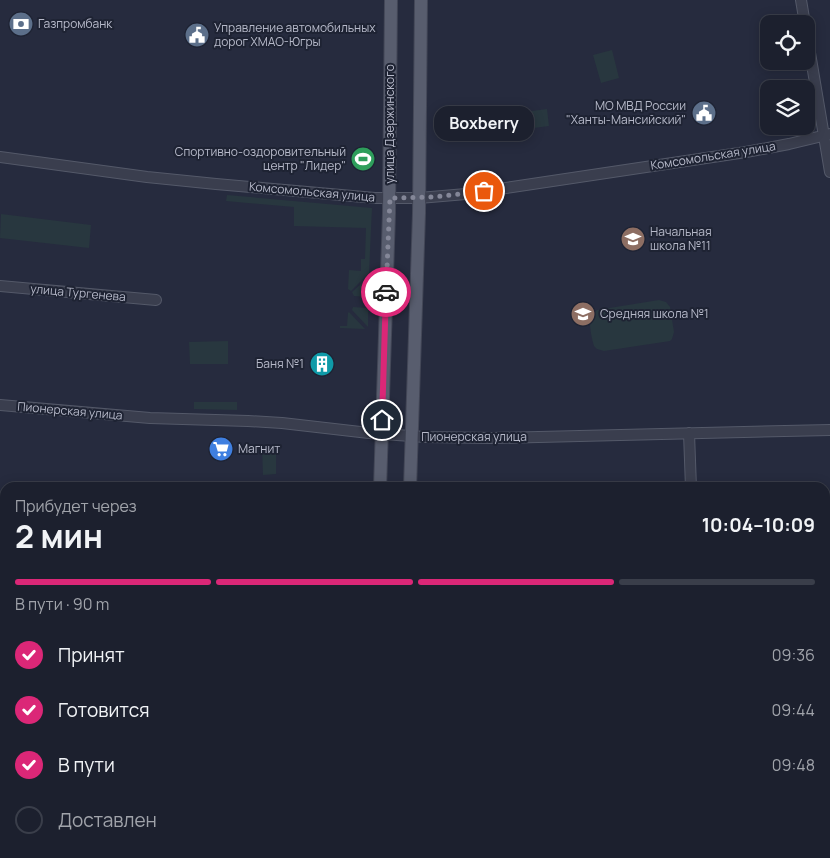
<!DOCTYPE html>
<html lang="ru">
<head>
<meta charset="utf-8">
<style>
  body { margin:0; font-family:Manrope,sans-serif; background:#292d3a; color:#f1f3f6; height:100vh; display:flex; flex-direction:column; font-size:19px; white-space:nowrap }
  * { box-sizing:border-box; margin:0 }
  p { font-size:16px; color:#a0a3aa }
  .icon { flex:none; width:28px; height:28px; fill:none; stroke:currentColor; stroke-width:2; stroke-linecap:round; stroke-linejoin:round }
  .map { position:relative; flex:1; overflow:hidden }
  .side { position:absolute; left:0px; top:482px; width:830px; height:376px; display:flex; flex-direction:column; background:#1c202e; border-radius:15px 15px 0 0; box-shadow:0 2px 12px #0003,0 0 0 1px #3a3e4a }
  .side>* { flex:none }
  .fabs { position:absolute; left:760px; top:15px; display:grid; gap:10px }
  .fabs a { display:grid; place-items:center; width:55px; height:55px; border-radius:10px; background:#1c202e; box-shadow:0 2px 12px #0003,0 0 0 1px #3a3e4a; font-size:25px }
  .pin { position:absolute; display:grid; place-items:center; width:42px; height:42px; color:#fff; margin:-21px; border:2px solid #fff; border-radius:50%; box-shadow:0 1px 5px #0007 }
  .courier { position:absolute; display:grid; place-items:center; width:50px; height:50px; margin:-25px; border:4px solid #db2777; border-radius:50%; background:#fff; color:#222; box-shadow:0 1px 6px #0007 }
  .bubble { position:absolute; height:35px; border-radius:15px; background:#1c202e; box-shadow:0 2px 12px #0003,0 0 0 1px #3a3e4a; font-size:16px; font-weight:700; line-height:35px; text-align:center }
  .overview em { font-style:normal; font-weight:700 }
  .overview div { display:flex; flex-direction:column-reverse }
  .overview { display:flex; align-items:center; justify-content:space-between; height:85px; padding:0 15px }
  h1 { font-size:32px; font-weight:700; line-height:38px }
  .bar { display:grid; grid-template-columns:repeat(4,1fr); gap:8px 5px; align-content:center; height:60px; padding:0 15px }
  .bar i { height:6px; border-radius:4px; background:#3a3e4a }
  .bar .current { background:#db2777 }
  .bar p { grid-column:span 4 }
  ol { padding:0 15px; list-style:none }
  li { display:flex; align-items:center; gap:15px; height:55px }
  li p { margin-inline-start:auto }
  li .icon { padding:5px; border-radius:50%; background:#db2777; color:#fff; stroke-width:4 }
  li:last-child { color:#a0a3aa }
  li i { width:28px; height:28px; border:2px solid #3a3e4a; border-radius:50% }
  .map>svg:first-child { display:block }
</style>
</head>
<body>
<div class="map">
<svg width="830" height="858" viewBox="0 0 830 858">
  <rect width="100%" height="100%" fill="#262b3e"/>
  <path fill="#28373f" d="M612,50L619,78L601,83L593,55Z
    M547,109L549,126L511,131L509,114Z
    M227,195L372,208L369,273L351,291L348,289L349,270L361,271V259H365L366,228L294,226V207L226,201Z
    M1,214L91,225L89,248L0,238Z
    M369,277L368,297L354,296L352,292Z
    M659,300L666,302L670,307L674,332L672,339L670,341L604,351L597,349L594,346C592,340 588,322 591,316C592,312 594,312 597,310Z
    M353,307L368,308V327L352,310Z
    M349,312L365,329L340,328V326H347L348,313Z
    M228,341V364H190L189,342Z
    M194,402H237V410L194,409Z
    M262,448H276V474L263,475Z"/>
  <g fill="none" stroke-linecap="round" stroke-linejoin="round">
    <defs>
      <path id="minor" d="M801,0L805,24
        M806,29L830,172
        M0,157L147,177L216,184L375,198H419L466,194L519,186L746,152L789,144L830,134
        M0,286L156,300
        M0,405L150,418L248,421L282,423L369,433L425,437L493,438L830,430
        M689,433L691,488
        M279,854L319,858
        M407,854L408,858
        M418,854V858
        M148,858L150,854"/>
      <path id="major" d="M380,488L389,213L391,0
        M410,488L419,213L421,0
        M0,645H5
        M825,664H830
        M825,673H830"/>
    </defs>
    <use href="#minor" stroke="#545969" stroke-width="12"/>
    <use href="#major" stroke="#434757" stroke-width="14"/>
    <use href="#minor" stroke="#3a3e4e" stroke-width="10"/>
    <use href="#major" stroke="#585d6e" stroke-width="12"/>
  </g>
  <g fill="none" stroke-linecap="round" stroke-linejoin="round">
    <path stroke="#848798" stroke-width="5" stroke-dasharray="0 9" d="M386,292L390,198L434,197L484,191"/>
    <path stroke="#db2777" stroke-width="6" d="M382,420L386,292"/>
  </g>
  <defs>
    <symbol id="bank-disc" viewBox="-11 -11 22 22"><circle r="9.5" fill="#5c6f8a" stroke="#1e2333"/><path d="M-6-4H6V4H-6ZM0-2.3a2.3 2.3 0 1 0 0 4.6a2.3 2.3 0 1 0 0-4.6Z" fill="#fff"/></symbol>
    <symbol id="civic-disc" viewBox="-11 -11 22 22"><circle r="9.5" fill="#5c6f8a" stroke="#1e2333"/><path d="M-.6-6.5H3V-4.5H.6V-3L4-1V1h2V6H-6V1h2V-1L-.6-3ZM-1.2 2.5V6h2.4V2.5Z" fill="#fff"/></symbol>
    <symbol id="stadium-disc" viewBox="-11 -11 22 22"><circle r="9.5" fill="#2e9e5b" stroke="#1e2333"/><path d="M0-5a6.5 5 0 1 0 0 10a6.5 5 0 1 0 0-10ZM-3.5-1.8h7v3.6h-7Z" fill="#fff"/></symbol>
    <symbol id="school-disc" viewBox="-11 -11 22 22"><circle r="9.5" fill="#8d6e63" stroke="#1e2333"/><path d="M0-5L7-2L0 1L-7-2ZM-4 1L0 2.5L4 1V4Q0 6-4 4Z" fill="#fff"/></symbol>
    <symbol id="building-disc" viewBox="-11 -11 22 22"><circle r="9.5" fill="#0f9aa8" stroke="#1e2333"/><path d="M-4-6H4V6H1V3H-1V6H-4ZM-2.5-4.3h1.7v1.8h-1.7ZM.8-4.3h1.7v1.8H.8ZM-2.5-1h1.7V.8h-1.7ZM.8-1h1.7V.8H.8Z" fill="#fff"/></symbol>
    <symbol id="supermarket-disc" viewBox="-11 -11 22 22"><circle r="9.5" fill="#3f7fe0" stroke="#1e2333"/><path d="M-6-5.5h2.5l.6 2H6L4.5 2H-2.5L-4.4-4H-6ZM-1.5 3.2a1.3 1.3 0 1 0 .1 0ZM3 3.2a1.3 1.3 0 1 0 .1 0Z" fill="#fff"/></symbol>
  </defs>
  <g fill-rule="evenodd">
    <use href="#bank-disc" x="7" y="10" width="28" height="28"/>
    <use href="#civic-disc" x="183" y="21" width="28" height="28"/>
    <use href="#civic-disc" x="690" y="99" width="28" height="28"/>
    <use href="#stadium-disc" x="349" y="145" width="28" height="28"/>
    <use href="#school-disc" x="619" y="225" width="28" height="28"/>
    <use href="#school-disc" x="569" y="300" width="28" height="28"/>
    <use href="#building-disc" x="308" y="350" width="28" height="28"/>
    <use href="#supermarket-disc" x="207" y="435" width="28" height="28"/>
  </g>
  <g text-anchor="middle" stroke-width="4" stroke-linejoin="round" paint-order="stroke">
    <g font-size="12" fill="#b6b9c9" stroke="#1e2333" text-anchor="start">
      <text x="38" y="28">Газпромбанк</text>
      <text x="214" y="32">Управление автомобильных<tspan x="214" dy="14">дорог ХМАО-Югры</tspan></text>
      <text x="686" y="110" text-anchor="end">МО МВД России<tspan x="686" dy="14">"Ханты-Мансийский"</tspan></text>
      <text x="346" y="156" text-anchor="end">Спортивно-оздоровительный<tspan x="346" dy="14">центр "Лидер"</tspan></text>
      <text x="650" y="236">Начальная<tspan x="650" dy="14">школа №11</tspan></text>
      <text x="600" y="318">Средняя школа №1</text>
      <text x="304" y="368" text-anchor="end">Баня №1</text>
      <text x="238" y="453">Магнит</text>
    </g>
    <g font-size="12" fill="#b6b9c9" stroke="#1e2333">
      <text transform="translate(390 124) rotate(-90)" y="4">улица Дзержинского</text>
      <text transform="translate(713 156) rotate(-9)" y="4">Комсомольская улица</text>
      <text transform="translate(312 192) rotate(5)" y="4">Комсомольская улица</text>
      <text transform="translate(78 293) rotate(5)" y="4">улица Тургенева</text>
      <text transform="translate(70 411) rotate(5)" y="4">Пионерская улица</text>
      <text x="474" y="441">Пионерская улица</text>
    </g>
  </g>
</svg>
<div class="fabs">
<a><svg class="icon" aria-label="locate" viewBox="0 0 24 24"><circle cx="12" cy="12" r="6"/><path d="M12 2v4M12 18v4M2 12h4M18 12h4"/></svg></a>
<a><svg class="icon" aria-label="layers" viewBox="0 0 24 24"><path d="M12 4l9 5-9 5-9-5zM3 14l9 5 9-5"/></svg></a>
</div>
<div class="pin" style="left:484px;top:191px;background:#ea580c"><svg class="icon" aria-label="bag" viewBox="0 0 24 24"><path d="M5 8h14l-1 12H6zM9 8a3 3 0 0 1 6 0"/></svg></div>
<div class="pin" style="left:382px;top:420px;background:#1f2937"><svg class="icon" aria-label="home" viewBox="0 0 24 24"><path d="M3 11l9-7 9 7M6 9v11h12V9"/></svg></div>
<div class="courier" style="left:386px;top:292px"><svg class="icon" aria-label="car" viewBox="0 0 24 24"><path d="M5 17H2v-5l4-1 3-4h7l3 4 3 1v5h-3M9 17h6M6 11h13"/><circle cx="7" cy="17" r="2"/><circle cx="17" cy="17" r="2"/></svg></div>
<div class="bubble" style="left:434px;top:106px;width:100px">Boxberry</div>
<section class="side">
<div class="overview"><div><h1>2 мин</h1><p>Прибудет через</p></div><em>10:04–10:09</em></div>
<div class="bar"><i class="current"></i><i class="current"></i><i class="current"></i><i></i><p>В пути · 90 m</p></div>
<ol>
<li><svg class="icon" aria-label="check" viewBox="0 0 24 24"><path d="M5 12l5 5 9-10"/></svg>Принят<p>09:36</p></li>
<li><svg class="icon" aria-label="check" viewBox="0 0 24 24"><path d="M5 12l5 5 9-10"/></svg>Готовится<p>09:44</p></li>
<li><svg class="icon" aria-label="check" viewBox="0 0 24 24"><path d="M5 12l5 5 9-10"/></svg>В пути<p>09:48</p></li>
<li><i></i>Доставлен</li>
</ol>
</section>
</div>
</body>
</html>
